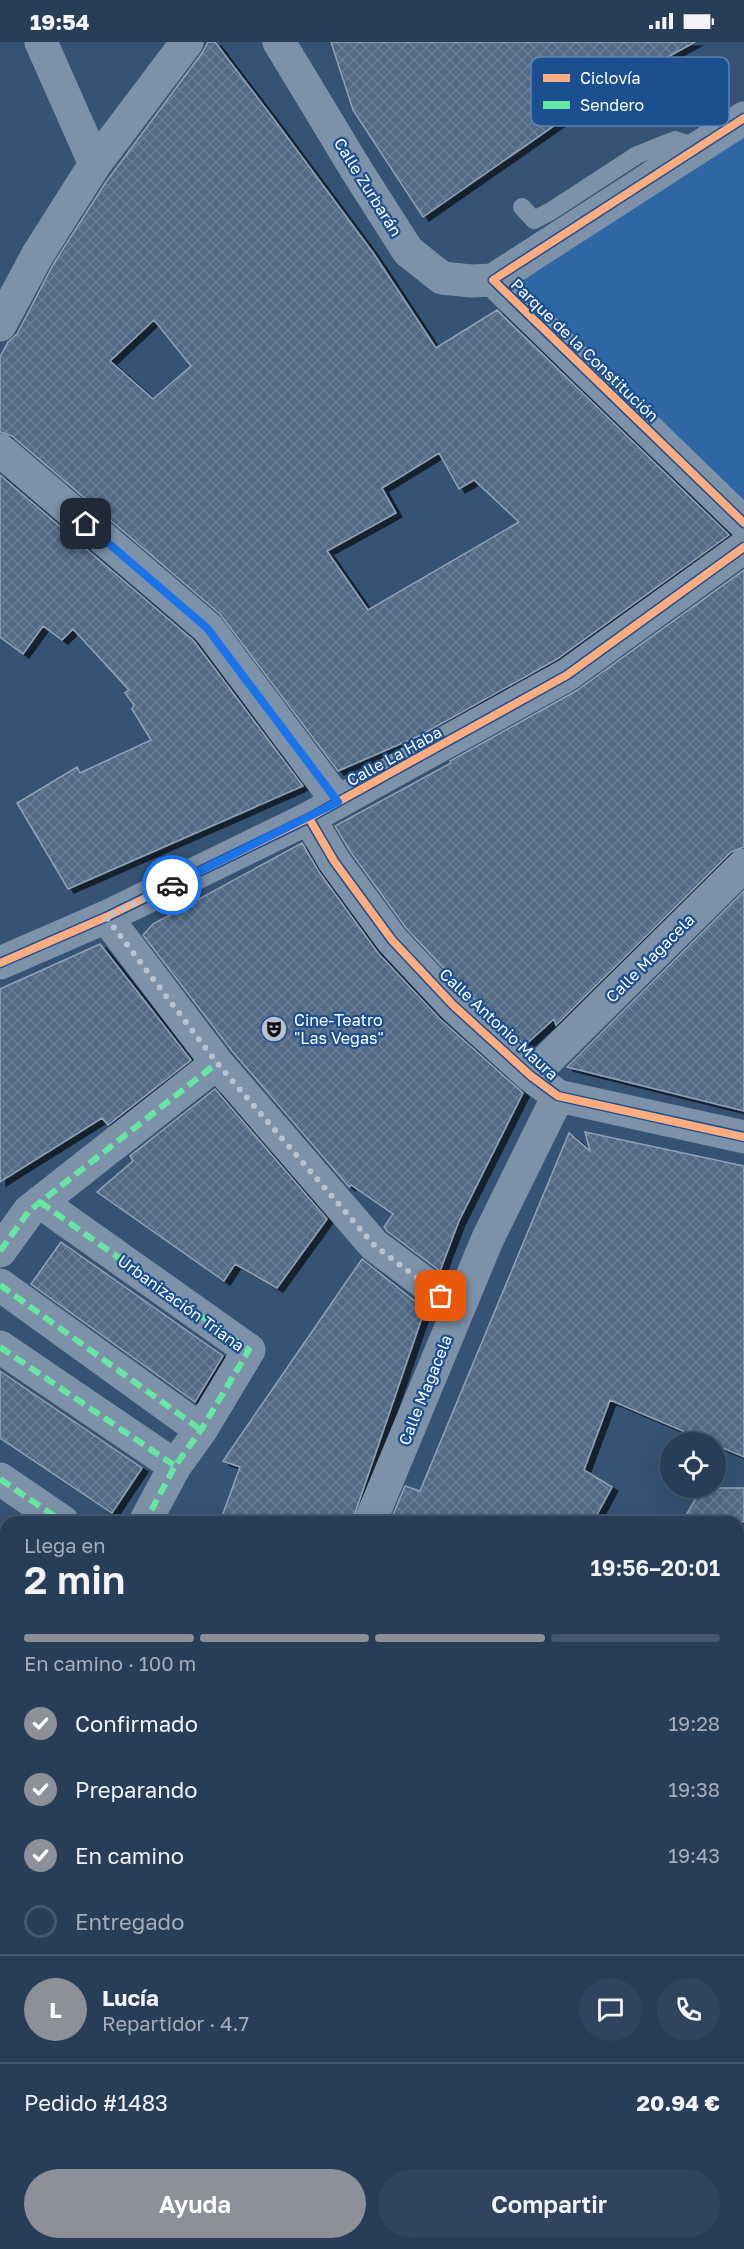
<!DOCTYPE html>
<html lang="es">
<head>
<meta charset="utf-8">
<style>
  body { margin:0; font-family:"Golos Text",sans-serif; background:#30455d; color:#f1f3f6; height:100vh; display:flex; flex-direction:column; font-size:22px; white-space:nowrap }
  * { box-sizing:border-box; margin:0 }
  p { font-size:20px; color:#a5aeba }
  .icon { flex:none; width:33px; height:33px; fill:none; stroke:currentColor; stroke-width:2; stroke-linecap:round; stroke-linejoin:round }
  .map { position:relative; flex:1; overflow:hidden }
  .details { position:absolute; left:0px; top:1474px; width:744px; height:734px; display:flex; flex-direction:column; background:#283e57; border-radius:18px 18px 0 0; box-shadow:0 6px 24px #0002,0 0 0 2px #44576d }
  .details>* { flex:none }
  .controls { position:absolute; left:660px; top:1390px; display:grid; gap:12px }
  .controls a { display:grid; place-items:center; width:66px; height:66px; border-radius:50%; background:#283e57; box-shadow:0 6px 24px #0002,0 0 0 2px #44576d; font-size:30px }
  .pin { position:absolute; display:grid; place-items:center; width:51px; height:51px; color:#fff; margin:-26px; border-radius:12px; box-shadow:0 3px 9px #0006 }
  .courier { position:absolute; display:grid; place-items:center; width:60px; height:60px; margin:-30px; border:4px solid #1a73e8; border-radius:50%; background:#fff; color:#222; box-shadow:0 2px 8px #0007 }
  .overview em { font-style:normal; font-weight:600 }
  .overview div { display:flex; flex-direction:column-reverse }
  .overview { display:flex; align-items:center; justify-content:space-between; height:102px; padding:0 24px }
  h1 { font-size:39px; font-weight:600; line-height:45px }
  .bar { display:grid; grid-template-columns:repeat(4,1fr); gap:9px 6px; align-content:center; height:72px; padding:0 24px }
  .bar i { height:8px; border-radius:4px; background:#44576d }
  .bar .active { background:#8c9099 }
  .bar p { grid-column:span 4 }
  .line { display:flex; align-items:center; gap:15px; padding:0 24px; border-top:2px solid #44576d }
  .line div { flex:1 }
  .round { display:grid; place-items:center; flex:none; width:63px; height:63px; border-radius:32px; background:#30455d }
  ol { padding:0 24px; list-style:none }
  li { display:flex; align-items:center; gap:18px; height:66px }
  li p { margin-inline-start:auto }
  li .icon { padding:6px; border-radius:50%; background:#8c9099; color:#fff; stroke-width:4 }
  li:last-child { color:#a5aeba }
  li i { width:33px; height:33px; border:3px solid #44576d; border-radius:50% }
  .button { display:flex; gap:12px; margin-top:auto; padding:12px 24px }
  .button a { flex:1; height:69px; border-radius:36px; background:#8c9099; color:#fff; font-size:24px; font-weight:600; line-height:69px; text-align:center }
  .button a+a { background:#30455d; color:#f1f3f6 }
  .status { display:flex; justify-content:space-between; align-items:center; height:42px; padding:0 30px; background:#283e57; direction:ltr }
  .status svg { height:16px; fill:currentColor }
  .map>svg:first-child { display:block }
</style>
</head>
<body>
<div class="status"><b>19:54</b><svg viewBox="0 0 49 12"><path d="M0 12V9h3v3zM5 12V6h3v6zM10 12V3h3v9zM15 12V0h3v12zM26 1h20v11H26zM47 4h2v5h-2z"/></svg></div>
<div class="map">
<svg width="744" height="2207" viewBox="0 0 744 2207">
  <defs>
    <pattern id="building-cross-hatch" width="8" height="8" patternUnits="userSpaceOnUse" patternTransform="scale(1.5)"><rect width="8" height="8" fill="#526984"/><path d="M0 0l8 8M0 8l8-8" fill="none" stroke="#6c8096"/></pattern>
    <filter id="shadow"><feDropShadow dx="6" dy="4" stdDeviation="0" flood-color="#0009"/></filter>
  </defs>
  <rect width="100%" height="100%" fill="#365274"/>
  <path fill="#2f66a5" d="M744,76V481L493,238Z"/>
  <path fill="url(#building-cross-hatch)" stroke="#92a2b6" stroke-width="1.5" fill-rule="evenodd" filter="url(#shadow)" d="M208,0H215L273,76L374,212L436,306L497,268L729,493L557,617L421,693L338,729L220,572L12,394L0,390V315L8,300L17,292L54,221L106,140L202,11ZM154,278L191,324L153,357L110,319ZM439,411L459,447L474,438L519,480L368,568L327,509L396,471L382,446Z
    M331,0H695L594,56L423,175L353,68Z
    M0,433L194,599L303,744L68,847L17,761L77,725L80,731L151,698L132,667L134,663L125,651L129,648L73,587L62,598L43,584L23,612L0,595Z
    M744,528V805L731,810L556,983L554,977L525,1003L466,950L406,886L350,809L335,784L451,721L450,719L576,649Z
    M302,801L319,830L378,911L440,977L523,1051L459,1179L440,1229L387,1189L384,1185L393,1172L351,1143L349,1145L232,1009L143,893L153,882Z
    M744,849V1069L567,1025Z
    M100,902L191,1018L108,1083L102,1076L0,1140V947Z
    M215,1047L327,1177L277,1246L235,1222L224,1239L97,1150L133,1119L130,1114Z
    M585,1090L744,1124V1415L610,1358L584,1428L612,1445L593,1480H390L405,1444L420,1449L569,1091L590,1109Z
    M61,1200L223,1314L195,1360L31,1242Z
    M362,1217L425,1267L352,1480H220L240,1425L223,1419Z
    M0,1329L142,1426L112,1471L0,1396Z
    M702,1446H744V1480H682Z"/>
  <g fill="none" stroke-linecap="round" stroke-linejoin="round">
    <path stroke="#7d92a8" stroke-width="18" d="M522,165L534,178L551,169L637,113L675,98L698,106"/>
    <path stroke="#7d92a8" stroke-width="33" d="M41,0L95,122
      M279,0L357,129L408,209L442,236L471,239L493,238
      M744,76L493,238L744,481
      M0,283L38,212L95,122L187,0
      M0,408L208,586L338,760
      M309,776L334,819L392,898L453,963L531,1034L558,1054L744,1095
      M106,875L217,1021L374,1203L458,1266
      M0,921L106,875L309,776L567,633L744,505
      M531,1034L744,823
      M40,1160L249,1308L201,1388L175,1424L145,1480
      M0,1209L29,1169L217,1021
      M0,1243L201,1388
      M0,1305L175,1424
      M0,1437L63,1480
      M370,1480L488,1196L558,1054
      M0,1656L6,1659
      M738,1688L744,1679
      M0,2013L6,2018
      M738,2197L744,2200
      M69,2207L71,2202
      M415,2207L417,2202"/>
    <path stroke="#66e7a1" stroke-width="6" stroke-dasharray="12 6" stroke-linecap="butt" d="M40,1160L249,1308L201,1388L175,1424L145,1480
      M0,1209L29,1169L217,1021
      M0,1243L201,1388
      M0,1305L175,1424
      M0,1437L63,1480"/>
    <defs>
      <path id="cycleway" d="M744,76L493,238L744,481
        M309,776L334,819L392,898L453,963L531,1034L558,1054L744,1095
        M0,921L106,875L309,776L567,633L744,505"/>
    </defs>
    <use href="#cycleway" stroke="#1b4f8f" stroke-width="11"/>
    <use href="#cycleway" stroke="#ffac80" stroke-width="8"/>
  </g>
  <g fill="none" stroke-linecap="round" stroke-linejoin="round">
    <path stroke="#b9c2ce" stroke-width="6" stroke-dasharray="0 10.8" d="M172,843L106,875L217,1021L374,1203L441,1254"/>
    <path stroke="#1a73e8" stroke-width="8" d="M86,482L207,586L338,760L172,843"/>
  </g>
  <defs>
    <symbol id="theatre-disc" viewBox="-11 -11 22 22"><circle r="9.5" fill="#b9c2ce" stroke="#1b4f8f"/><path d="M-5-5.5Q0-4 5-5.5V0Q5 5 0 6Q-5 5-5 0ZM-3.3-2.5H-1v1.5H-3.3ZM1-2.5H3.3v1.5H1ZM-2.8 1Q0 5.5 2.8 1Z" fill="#111"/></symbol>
  </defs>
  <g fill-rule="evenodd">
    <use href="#theatre-disc" x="259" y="972" width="30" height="30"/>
  </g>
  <g text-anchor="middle" stroke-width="4.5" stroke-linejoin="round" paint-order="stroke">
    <g font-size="16" fill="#fff" stroke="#1b4f8f">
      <text transform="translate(368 145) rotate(58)" y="6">Calle Zurbarán</text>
      <text transform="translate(585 308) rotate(44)" y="6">Parque de la Constitución</text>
      <text transform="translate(394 714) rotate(-29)" y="6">Calle La Haba</text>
      <text transform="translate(650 916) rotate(-45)" y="6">Calle Magacela</text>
      <text transform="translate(499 982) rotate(43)" y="6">Calle Antonio Maura</text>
      <text transform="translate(181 1261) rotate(36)" y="6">Urbanización Triana</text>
      <text transform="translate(425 1348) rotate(-68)" y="6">Calle Magacela</text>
    </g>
    <g font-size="16" fill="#fff" stroke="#1b4f8f" text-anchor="start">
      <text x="294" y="984">Cine-Teatro<tspan x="294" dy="18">"Las Vegas"</tspan></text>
    </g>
  </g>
  <rect x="531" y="15" width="198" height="69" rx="9" fill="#1b4f8f" stroke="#5f84b1" stroke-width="1.5"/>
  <rect x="543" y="32" width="27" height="8" fill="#ffac80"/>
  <rect x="543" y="59" width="27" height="8" fill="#66e7a1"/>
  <g font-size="16" fill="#fff">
    <text x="580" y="42">Ciclovía</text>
    <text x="580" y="69">Sendero</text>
  </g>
</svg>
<div class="controls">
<a><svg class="icon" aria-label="locate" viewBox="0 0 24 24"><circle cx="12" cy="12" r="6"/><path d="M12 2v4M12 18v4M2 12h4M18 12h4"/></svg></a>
</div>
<div class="pin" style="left:441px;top:1254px;background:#ea580c"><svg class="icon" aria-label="bag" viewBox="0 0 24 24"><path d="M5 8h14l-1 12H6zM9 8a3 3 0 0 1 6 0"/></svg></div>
<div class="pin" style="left:86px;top:482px;background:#1f2937"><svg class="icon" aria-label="home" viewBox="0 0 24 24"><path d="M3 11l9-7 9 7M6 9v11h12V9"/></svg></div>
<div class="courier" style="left:172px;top:843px"><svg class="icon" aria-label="car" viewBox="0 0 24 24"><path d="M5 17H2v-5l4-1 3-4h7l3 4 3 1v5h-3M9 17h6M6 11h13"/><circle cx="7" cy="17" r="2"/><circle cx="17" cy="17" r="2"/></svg></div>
<section class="details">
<div class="overview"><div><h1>2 min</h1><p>Llega en</p></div><em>19:56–20:01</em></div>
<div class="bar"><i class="active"></i><i class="active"></i><i class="active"></i><i></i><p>En camino · 100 m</p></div>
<ol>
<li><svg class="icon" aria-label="check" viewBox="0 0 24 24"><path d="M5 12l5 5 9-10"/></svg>Confirmado<p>19:28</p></li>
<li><svg class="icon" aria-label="check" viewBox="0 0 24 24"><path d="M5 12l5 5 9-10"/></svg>Preparando<p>19:38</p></li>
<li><svg class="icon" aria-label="check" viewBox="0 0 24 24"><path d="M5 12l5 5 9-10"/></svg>En camino<p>19:43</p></li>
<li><i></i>Entregado</li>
</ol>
<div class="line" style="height:108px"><b class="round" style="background:#8c9099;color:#fff">L</b><div><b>Lucía</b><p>Repartidor · 4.7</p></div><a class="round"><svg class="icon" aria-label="chat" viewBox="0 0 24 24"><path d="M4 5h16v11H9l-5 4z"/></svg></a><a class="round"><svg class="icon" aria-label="phone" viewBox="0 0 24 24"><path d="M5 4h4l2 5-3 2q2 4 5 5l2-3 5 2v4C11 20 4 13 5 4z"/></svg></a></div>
<div class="line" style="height:78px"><div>Pedido #1483</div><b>20.94 €</b></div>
<div class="button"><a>Ayuda</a><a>Compartir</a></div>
</section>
</div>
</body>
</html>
